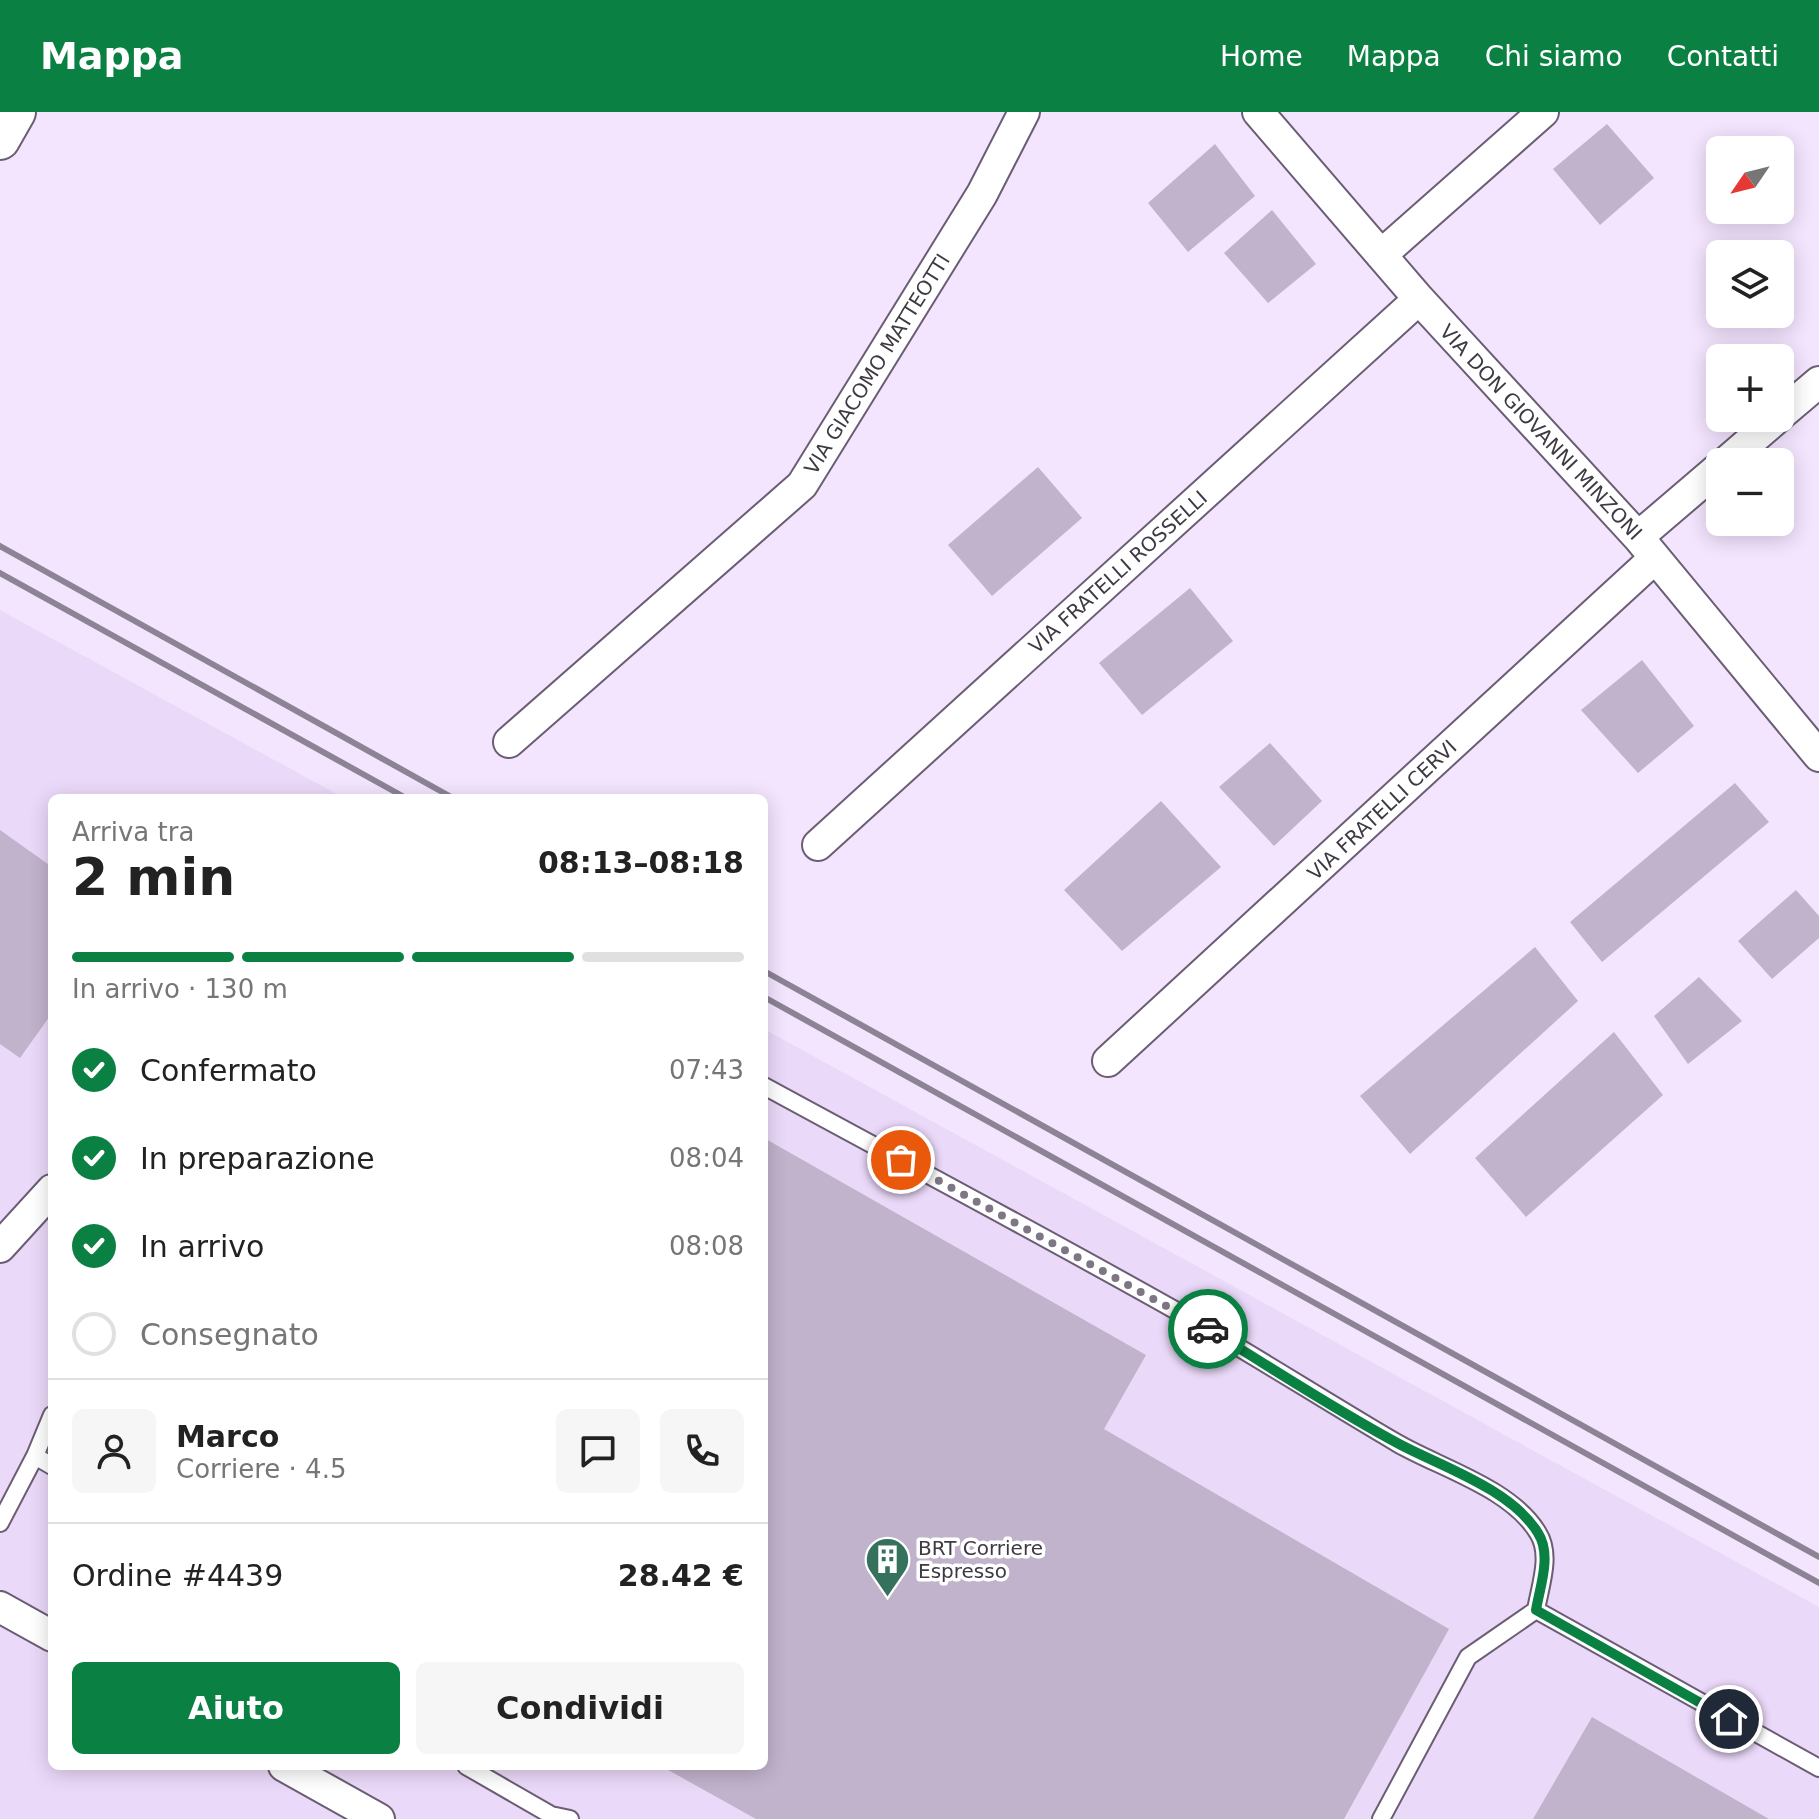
<!DOCTYPE html>
<html lang="it">
<head>
<meta charset="utf-8">
<style>
  body { margin:0; font-family:"DejaVu Sans",sans-serif; background:#f6f6f6; color:#222; height:100vh; display:flex; flex-direction:column; font-size:30px; white-space:nowrap }
  * { box-sizing:border-box; margin:0 }
  p { font-size:26px; color:#767676 }
  .icon { flex:none; width:44px; height:44px; fill:none; stroke:currentColor; stroke-width:2; stroke-linecap:round; stroke-linejoin:round }
  .map { position:relative; flex:1; overflow:hidden }
  .sheet { position:absolute; left:48px; top:682px; width:720px; height:976px; display:flex; flex-direction:column; background:#fff; border-radius:12px; box-shadow:0 4px 20px #0003 }
  .sheet>* { flex:none }
  .needle { width:52px; rotate:235deg }
  .buttons { position:absolute; left:1706px; top:24px; display:grid; gap:16px }
  .buttons a { display:grid; place-items:center; width:88px; height:88px; border-radius:12px; background:#fff; box-shadow:0 4px 20px #0003; font-size:40px }
  .pin { position:absolute; display:grid; place-items:center; width:68px; height:68px; color:#fff; margin:-34px; border:4px solid #fff; border-radius:50%; box-shadow:0 2px 8px #0007 }
  .courier { position:absolute; display:grid; place-items:center; width:80px; height:80px; margin:-40px; border:6px solid #0b8043; border-radius:50%; background:#fff; color:#222; box-shadow:0 2px 10px #0007 }
  .overview em { font-style:normal; font-weight:700 }
  .overview div { display:flex; flex-direction:column-reverse }
  .overview { display:flex; align-items:center; justify-content:space-between; height:136px; padding:0 24px }
  h1 { font-size:52px; font-weight:700; line-height:60px }
  .bar { display:grid; grid-template-columns:repeat(4,1fr); gap:12px 8px; align-content:center; height:96px; padding:0 24px }
  .bar i { height:10px; border-radius:6px; background:#e0e0e0 }
  .bar .on { background:#0b8043 }
  .bar p { grid-column:span 4 }
  .line { display:flex; align-items:center; gap:20px; padding:0 24px; border-top:2px solid #e0e0e0 }
  .line div { flex:1 }
  .round { display:grid; place-items:center; flex:none; width:84px; height:84px; border-radius:12px; background:#f6f6f6 }
  ol { padding:0 24px; list-style:none }
  li { display:flex; align-items:center; gap:24px; height:88px }
  li p { margin-inline-start:auto }
  li .icon { padding:8px; border-radius:50%; background:#0b8043; color:#fff; stroke-width:4 }
  li:last-child { color:#767676 }
  li i { width:44px; height:44px; border:4px solid #e0e0e0; border-radius:50% }
  .primary-button { display:flex; gap:16px; margin-top:auto; padding:16px 24px }
  .primary-button a { flex:1; height:92px; border-radius:12px; background:#0b8043; color:#fff; font-size:32px; font-weight:700; line-height:92px; text-align:center }
  .primary-button a+a { background:#f6f6f6; color:#222 }
  header { display:flex; align-items:center; gap:48px; box-sizing:border-box; height:112px; padding:0 40px; background:#0b8043; color:#fff }
  header strong { font-size:38px }
  nav { display:flex; gap:44px; margin-inline-start:auto; font-size:28px }
  .map>svg:first-child { display:block }
</style>
</head>
<body>
<header>
<strong>Mappa</strong>
<nav><a>Home</a><a>Mappa</a><a>Chi siamo</a><a>Contatti</a></nav>
</header>
<div class="map">
<svg width="1819" height="1707" viewBox="0 0 1819 1707">
  <rect width="100%" height="100%" fill="#f4e5ff"/>
  <path fill="#ebd9f9" d="M0,498L344,686H52V1654H764V917L1819,1495V1707H0Z"/>
  <path fill="#c1b3cc" d="M1607,12L1654,66L1600,113L1553,57Z
    M1215,32L1255,84L1188,140L1148,91Z
    M1272,98L1316,152L1268,191L1224,141Z
    M1038,355L1082,406L992,484L948,433Z
    M1190,476L1233,529L1142,603L1099,551Z
    M1642,548L1694,614L1638,661L1581,598Z
    M1270,631L1322,689L1274,734L1219,675Z
    M1735,671L1769,710L1602,850L1570,810Z
    M1161,689L1221,755L1122,839L1064,778Z
    M0,718L52,755V901L20,946L0,932Z
    M1796,778L1819,804V826L1772,867L1738,829Z
    M1535,835L1578,889L1410,1042L1360,984Z
    M1699,865L1742,909L1688,952L1654,904Z
    M1614,920L1663,983L1526,1105L1475,1046Z
    M764,1026L1146,1243L1104,1317L1449,1517L1344,1707H756L661,1654H764Z
    M1592,1605L1769,1707H1533Z"/>
  <g fill="none" stroke-linecap="round" stroke-linejoin="round">
    <defs>
      <path id="service" d="M764,974C900,1048 1038,1121 1173,1197C1249,1240 1322,1287 1397,1331C1440,1356 1511,1376 1538,1421C1552,1443 1540,1474 1536,1498
        M35,1344L52,1354
        M0,1411L35,1344L52,1303
        M466,1654L551,1703L570,1707
        M1381,1707L1468,1545L1536,1498L1819,1656"/>
      <path id="minor" d="M1258,0L1419,187L1638,425L1819,644
        M1381,143L1543,0
        M1780,303L1819,270
        M1726,350L1777,306
        M1638,425L1720,355
        M509,630L802,373L982,82L1024,0
        M818,733L1419,187
        M1108,949L1655,446
        M0,1135L52,1078
        M0,1495L52,1524
        M284,1654L379,1707"/>
      <path id="tertiary" d="M0,28L16,0"/>
    </defs>
    <use href="#service" stroke="#6a5d74" stroke-width="20"/>
    <use href="#minor" stroke="#6a5d74" stroke-width="34"/>
    <use href="#tertiary" stroke="#6a5d74" stroke-width="42"/>
    <use href="#service" stroke="#fff" stroke-width="16"/>
    <use href="#minor" stroke="#fff" stroke-width="30"/>
    <use href="#tertiary" stroke="#fff" stroke-width="38"/>
    <path stroke="#8c8394" stroke-width="6" d="M0,434L453,686
      M0,461L406,686
      M764,859L1819,1445
      M764,885L1819,1471"/>
  </g>
  <g fill="none" stroke-linecap="round" stroke-linejoin="round">
    <path stroke="#7e7585" stroke-width="8" stroke-dasharray="0 14.4" d="M901,1048L1208,1217"/>
    <path stroke="#0b8043" stroke-width="10" d="M1208,1217C1272,1256 1335,1298 1401,1333C1443,1355 1512,1378 1538,1421C1552,1443 1540,1474 1536,1498L1729,1607"/>
  </g>
  <defs>
    <symbol id="building-pin" viewBox="-11 -11 22 30"><path d="M0 17L-7.5 6A9.5 9.5 0 1 1 7.5 6Z" fill="#35715d" stroke="#fff"/><path d="M-4-6H4V6H1V3H-1V6H-4ZM-2.5-4.3h1.7v1.8h-1.7ZM.8-4.3h1.7v1.8H.8ZM-2.5-1h1.7V.8h-1.7ZM.8-1h1.7V.8H.8Z" fill="#fff"/></symbol>
  </defs>
  <g fill-rule="evenodd">
    <use href="#building-pin" x="862" y="1422" width="51" height="69"/>
  </g>
  <g text-anchor="middle" stroke-width="7" stroke-linejoin="round" paint-order="stroke">
    <g font-size="20" fill="#3e3943" stroke="#fff">
      <text transform="translate(877 252) rotate(-58)" y="7">VIA GIACOMO MATTEOTTI</text>
      <text transform="translate(1541 320) rotate(47)" y="7">VIA DON GIOVANNI MINZONI</text>
      <text transform="translate(1118 460) rotate(-42)" y="7">VIA FRATELLI ROSSELLI</text>
      <text transform="translate(1382 698) rotate(-43)" y="7">VIA FRATELLI CERVI</text>
    </g>
    <g font-size="20" fill="#3e3943" stroke="#fff" text-anchor="start">
      <text x="918" y="1443">BRT Corriere<tspan x="918" dy="23">Espresso</tspan></text>
    </g>
  </g>
</svg>
<div class="buttons">
<a><svg class="needle" viewBox="-14 -14 28 28"><path d="M0-13l5 13h-10z" fill="#e53935"/><path d="M0 13l5-13h-10z" fill="#767676"/></svg></a>
<a><svg class="icon" aria-label="layers" viewBox="0 0 24 24"><path d="M12 4l9 5-9 5-9-5zM3 14l9 5 9-5"/></svg></a>
<a>+</a>
<a>−</a>
</div>
<div class="pin" style="left:901px;top:1048px;background:#ea580c"><svg class="icon" aria-label="bag" viewBox="0 0 24 24"><path d="M5 8h14l-1 12H6zM9 8a3 3 0 0 1 6 0"/></svg></div>
<div class="pin" style="left:1729px;top:1607px;background:#1f2937"><svg class="icon" aria-label="home" viewBox="0 0 24 24"><path d="M3 11l9-7 9 7M6 9v11h12V9"/></svg></div>
<div class="courier" style="left:1208px;top:1217px"><svg class="icon" aria-label="car" viewBox="0 0 24 24"><path d="M5 17H2v-5l4-1 3-4h7l3 4 3 1v5h-3M9 17h6M6 11h13"/><circle cx="7" cy="17" r="2"/><circle cx="17" cy="17" r="2"/></svg></div>
<section class="sheet">
<div class="overview"><div><h1>2 min</h1><p>Arriva tra</p></div><em>08:13–08:18</em></div>
<div class="bar"><i class="on"></i><i class="on"></i><i class="on"></i><i></i><p>In arrivo · 130 m</p></div>
<ol>
<li><svg class="icon" aria-label="check" viewBox="0 0 24 24"><path d="M5 12l5 5 9-10"/></svg>Confermato<p>07:43</p></li>
<li><svg class="icon" aria-label="check" viewBox="0 0 24 24"><path d="M5 12l5 5 9-10"/></svg>In preparazione<p>08:04</p></li>
<li><svg class="icon" aria-label="check" viewBox="0 0 24 24"><path d="M5 12l5 5 9-10"/></svg>In arrivo<p>08:08</p></li>
<li><i></i>Consegnato</li>
</ol>
<div class="line" style="height:144px"><a class="round"><svg class="icon" aria-label="person" viewBox="0 0 24 24"><circle cx="12" cy="8" r="4"/><path d="M4 21q1-7 8-7t8 7"/></svg></a><div><b>Marco</b><p>Corriere · 4.5</p></div><a class="round"><svg class="icon" aria-label="chat" viewBox="0 0 24 24"><path d="M4 5h16v11H9l-5 4z"/></svg></a><a class="round"><svg class="icon" aria-label="phone" viewBox="0 0 24 24"><path d="M5 4h4l2 5-3 2q2 4 5 5l2-3 5 2v4C11 20 4 13 5 4z"/></svg></a></div>
<div class="line" style="height:104px"><div>Ordine #4439</div><b>28.42 €</b></div>
<div class="primary-button"><a>Aiuto</a><a>Condividi</a></div>
</section>
</div>
</body>
</html>
